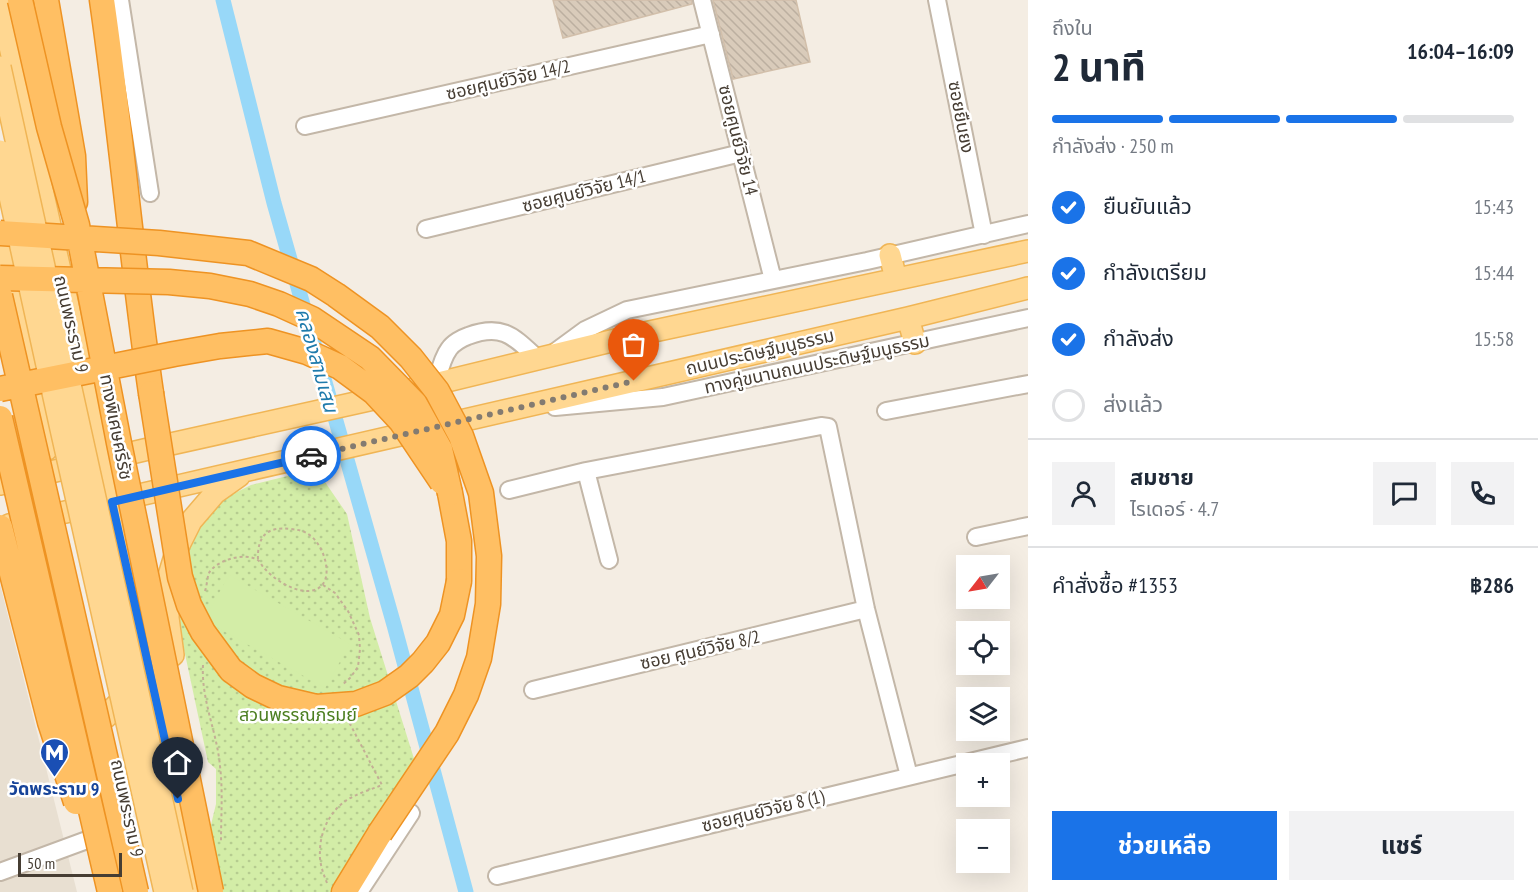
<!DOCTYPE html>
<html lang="th">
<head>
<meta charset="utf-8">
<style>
  body { margin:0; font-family:"PT Sans Narrow","Noto Sans Thai",sans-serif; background:#f2f2f3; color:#1f2937; height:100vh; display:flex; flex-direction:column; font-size:22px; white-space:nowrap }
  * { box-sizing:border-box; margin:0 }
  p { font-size:20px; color:#747a83 }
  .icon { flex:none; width:33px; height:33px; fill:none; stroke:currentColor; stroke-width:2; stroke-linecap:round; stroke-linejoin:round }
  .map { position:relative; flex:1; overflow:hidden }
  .sheet { display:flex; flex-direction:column; background:#fff; width:510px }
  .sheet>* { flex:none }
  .needle { width:39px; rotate:239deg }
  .fabs { position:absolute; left:956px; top:555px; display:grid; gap:12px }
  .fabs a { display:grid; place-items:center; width:54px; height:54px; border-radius:0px; background:#fff; box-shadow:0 6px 24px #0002; font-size:30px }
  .scale { position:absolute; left:18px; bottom:15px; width:104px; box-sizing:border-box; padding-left:6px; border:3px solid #463d33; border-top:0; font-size:16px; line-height:21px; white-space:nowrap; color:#463d33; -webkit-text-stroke:4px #fff; paint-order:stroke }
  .pin { position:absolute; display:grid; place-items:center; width:51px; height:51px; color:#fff; margin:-62px -26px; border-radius:50% 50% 50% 0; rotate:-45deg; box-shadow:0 0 6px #0007 }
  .pin .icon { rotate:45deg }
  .courier { position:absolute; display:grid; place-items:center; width:60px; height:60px; margin:-30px; border:4px solid #1a73e8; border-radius:50%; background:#fff; color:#222; box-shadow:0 2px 8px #0007 }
  .summary em { font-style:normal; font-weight:700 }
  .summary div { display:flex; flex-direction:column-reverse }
  .summary { display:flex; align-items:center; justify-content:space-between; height:102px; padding:0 24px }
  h1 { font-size:39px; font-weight:700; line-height:45px }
  .bar { display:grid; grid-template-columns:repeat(4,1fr); gap:9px 6px; align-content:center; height:72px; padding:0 24px }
  .bar i { height:8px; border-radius:4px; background:#e0e1e3 }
  .bar .active { background:#1a73e8 }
  .bar p { grid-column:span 4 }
  .line { display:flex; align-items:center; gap:15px; padding:0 24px; border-top:2px solid #e0e1e3 }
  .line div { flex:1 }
  .round { display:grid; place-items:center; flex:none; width:63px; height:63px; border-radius:0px; background:#f2f2f3 }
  ol { padding:0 24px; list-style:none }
  li { display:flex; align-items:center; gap:18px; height:66px }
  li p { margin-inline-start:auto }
  li .icon { padding:6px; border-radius:50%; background:#1a73e8; color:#fff; stroke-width:4 }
  li:last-child { color:#747a83 }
  li i { width:33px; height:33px; border:3px solid #e0e1e3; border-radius:50% }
  .button { display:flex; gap:12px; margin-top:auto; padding:12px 24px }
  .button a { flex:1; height:69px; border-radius:0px; background:#1a73e8; color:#fff; font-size:24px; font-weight:700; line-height:69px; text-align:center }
  .button a+a { background:#f2f2f3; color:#1f2937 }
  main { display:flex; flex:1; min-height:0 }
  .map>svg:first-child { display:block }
</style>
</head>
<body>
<main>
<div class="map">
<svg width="1028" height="892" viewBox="0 0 1028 892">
  <defs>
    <pattern id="grass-dots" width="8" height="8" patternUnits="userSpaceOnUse" patternTransform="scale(1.5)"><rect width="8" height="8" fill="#d3eda7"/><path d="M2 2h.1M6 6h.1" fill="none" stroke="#b6cc90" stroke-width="1.8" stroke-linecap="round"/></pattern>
    <pattern id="building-back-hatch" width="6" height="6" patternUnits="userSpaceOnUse" patternTransform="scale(1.5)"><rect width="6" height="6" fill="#d9cbba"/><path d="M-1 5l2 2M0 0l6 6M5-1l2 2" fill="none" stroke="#bcafa0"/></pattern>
  </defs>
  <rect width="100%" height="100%" fill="#f4ede3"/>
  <path fill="#e8dfd1" d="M0,584L77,892H0Z"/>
  <path fill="url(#grass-dots)" d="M316,469L347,514L370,618L416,765L338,892H215L209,833L216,804V769L208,762L178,621L185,561L192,540L205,518L227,497L251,485Z"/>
  <path fill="#d3eda7" d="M229,575L350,644L325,688L204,620Z"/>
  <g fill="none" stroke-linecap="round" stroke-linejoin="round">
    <path stroke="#98d8f8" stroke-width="15" d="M223,0L274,203L394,625L466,892"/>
  </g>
  <path fill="url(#building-back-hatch)" stroke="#d2bfaa" stroke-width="1.5" d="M553,0H692V4L563,38Z
    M713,0H796L810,62L733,79Z"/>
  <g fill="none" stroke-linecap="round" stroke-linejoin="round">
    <defs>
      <path id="minor" d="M120,0L150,193
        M702,0L773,280
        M937,0L984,235
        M305,126L711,34
        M426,229L741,153
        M555,352L585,330L627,310L867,261L1028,224
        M436,384C439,373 442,358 449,349C453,343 462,338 468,336C503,323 514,337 538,359
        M555,407L663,397L1028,318
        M886,411L1028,384
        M586,471L609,560
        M509,490L586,471L821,426L828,427L866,609L909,776
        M976,537L1028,526
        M533,690L866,609
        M0,872L106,833
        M497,876L1028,748
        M359,892L411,813"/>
      <path id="major" d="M0,2L158,708L197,892
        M0,233L47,449
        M890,255L896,279
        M908,318L915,343
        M0,484L144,450L369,400L640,334L1028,251
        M9,525L908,318L1028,288
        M31,543L34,545L50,571L62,621
        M173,655L168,618V579L177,549L191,521L215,493L239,476
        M106,717C115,706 122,697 136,697
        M107,815C113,838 116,862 115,885"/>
      <path id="highway" d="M46,0L73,156L75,202
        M102,0C121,131 132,262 151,393
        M450,493L459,541V581
        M344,892L380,833"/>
    </defs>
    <use href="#minor" stroke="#c3b7a8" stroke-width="20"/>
    <use href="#major" stroke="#f0b555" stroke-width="24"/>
    <use href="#highway" stroke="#ee9323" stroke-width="27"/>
    <path stroke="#c3af95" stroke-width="2" stroke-dasharray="3 3" stroke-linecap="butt" d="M323,585L335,593L348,611L359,635L360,649L358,667L350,678L342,685
      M205,591C207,586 207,578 209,573C216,560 247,551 259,561C261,563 262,566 264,568C275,580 292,591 308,591C337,590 327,550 312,537C305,531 300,530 291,529C267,526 257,536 258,560
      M203,665C201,700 217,732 220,766C223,791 221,816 221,841
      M327,883C323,873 319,862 320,851C320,833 329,813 344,802C355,794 370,790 382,785L349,722"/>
    <use href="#minor" stroke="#fff" stroke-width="16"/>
    <use href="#major" stroke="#ffd791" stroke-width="21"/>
    <use href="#highway" stroke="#ffbf63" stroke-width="24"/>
    <defs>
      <path id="major-bridge" d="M0,67L182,892
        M0,151L61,429L165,892"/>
      <path id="highway-bridge" d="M20,0L49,127L77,225L119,443L211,892
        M0,233L159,243L248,253L311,279L336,295L380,327L411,358L437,391L461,436L481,493L489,556L488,604L479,658L466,695L447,733L380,833
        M0,278L169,282L210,286L250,294L279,304L312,319L370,358L415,404L440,449L450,493
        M0,296L136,892
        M0,389L174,354L220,346L268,341L307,352L340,367L374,392L401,421L442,482
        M151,393L180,577L189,605L203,632L231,670L253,686L278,698L316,707L356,704L385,693L409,676L423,662L438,643L452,615L459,581
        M0,418L110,892
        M0,527L50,722L76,802"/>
    </defs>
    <use href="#major-bridge" stroke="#f0b555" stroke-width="24" stroke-linecap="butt"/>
    <use href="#highway-bridge" stroke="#ee9323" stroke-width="27" stroke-linecap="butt"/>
    <use href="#major-bridge" stroke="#ffd791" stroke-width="21"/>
    <use href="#highway-bridge" stroke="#ffbf63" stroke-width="24"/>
  </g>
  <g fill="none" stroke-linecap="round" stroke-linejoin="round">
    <path stroke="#837b71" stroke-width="6" stroke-dasharray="0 10.8" d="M311,456L634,381"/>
    <path stroke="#1a73e8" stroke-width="8" d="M178,799L112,502L311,456"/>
  </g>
  <defs>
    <symbol id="metro-pin" viewBox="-11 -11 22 30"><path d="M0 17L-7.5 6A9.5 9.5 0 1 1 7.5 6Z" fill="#1a4fb4" stroke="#fff"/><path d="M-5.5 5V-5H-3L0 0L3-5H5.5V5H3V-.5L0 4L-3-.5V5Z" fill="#fff"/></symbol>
  </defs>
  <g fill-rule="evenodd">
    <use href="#metro-pin" x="38" y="736" width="33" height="45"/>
  </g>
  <g text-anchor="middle" stroke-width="5" stroke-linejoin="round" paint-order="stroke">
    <g font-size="18" fill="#463d33" stroke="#fff">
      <text transform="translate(508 80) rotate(-13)" y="6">ซอยศูนย์วิจัย 14/2</text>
      <text transform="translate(961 117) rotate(79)" y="6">ซอยยืนยง</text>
      <text transform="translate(738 140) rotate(76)" y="6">ซอยศูนย์วิจัย 14</text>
      <text transform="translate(584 191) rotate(-14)" y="6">ซอยศูนย์วิจัย 14/1</text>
      <text transform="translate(71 324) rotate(77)" y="6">ถนนพระราม 9</text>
      <text transform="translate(760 352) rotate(-13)" y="6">ถนนประดิษฐ์มนูธรรม</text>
      <text transform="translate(817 364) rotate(-12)" y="6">ทางคู่ขนานถนนประดิษฐ์มนูธรรม</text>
      <text transform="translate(116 427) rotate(79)" y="6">ทางพิเศษศรีรัช</text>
      <text transform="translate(700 650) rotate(-13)" y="6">ซอย ศูนย์วิจัย 8/2</text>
      <text transform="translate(127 808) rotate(78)" y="6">ถนนพระราม 9</text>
      <text transform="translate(763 811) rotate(-14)" y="6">ซอยศูนย์วิจัย 8 (1)</text>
    </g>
    <g font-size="18" fill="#4b7e20" stroke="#fff">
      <text x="298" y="721">สวนพรรณภิรมย์</text>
    </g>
    <g font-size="18" font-weight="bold" fill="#164399" stroke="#fff">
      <text x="54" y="795">วัดพระราม 9</text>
    </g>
    <g font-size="20" font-style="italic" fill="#1f7bac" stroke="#fff">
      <text transform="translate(317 360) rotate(74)" y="7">คลองสามเสน</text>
    </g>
  </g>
</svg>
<div class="fabs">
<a><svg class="needle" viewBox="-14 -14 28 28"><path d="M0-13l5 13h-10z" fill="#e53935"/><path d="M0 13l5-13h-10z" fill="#747a83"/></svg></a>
<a><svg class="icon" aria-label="locate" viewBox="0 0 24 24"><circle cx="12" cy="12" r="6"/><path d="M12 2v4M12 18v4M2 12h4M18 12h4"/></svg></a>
<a><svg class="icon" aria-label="layers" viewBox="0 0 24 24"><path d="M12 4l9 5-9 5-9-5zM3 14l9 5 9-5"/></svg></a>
<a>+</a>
<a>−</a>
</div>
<div class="scale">50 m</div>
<div class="pin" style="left:634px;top:381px;background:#ea580c"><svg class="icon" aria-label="bag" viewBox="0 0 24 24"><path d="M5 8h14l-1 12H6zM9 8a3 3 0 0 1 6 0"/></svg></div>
<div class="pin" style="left:178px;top:799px;background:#1f2937"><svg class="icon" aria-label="home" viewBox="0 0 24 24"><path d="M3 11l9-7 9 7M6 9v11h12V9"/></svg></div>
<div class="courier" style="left:311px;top:456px"><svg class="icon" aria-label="car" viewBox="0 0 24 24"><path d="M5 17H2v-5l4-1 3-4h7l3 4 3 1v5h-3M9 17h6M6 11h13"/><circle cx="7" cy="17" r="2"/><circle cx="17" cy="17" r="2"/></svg></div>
</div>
<section class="sheet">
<div class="summary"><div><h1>2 นาที</h1><p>ถึงใน</p></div><em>16:04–16:09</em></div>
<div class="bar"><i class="active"></i><i class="active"></i><i class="active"></i><i></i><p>กำลังส่ง · 250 m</p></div>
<ol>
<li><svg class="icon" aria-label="check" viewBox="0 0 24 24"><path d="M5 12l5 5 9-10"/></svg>ยืนยันแล้ว<p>15:43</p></li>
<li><svg class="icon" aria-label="check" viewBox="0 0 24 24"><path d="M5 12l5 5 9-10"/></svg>กำลังเตรียม<p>15:44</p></li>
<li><svg class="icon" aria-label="check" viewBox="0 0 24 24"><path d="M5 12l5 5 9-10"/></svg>กำลังส่ง<p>15:58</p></li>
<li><i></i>ส่งแล้ว</li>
</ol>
<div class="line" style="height:108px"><a class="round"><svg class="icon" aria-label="person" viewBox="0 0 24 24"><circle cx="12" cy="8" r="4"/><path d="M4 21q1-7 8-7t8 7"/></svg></a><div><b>สมชาย</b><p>ไรเดอร์ · 4.7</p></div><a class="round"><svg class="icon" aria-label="chat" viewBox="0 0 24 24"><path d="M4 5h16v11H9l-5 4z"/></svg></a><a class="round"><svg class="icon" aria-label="phone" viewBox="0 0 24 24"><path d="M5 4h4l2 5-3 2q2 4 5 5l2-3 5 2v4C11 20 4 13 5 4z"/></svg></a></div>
<div class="line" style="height:78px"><div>คำสั่งซื้อ #1353</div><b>฿286</b></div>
<div class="button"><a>ช่วยเหลือ</a><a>แชร์</a></div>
</section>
</main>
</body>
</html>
